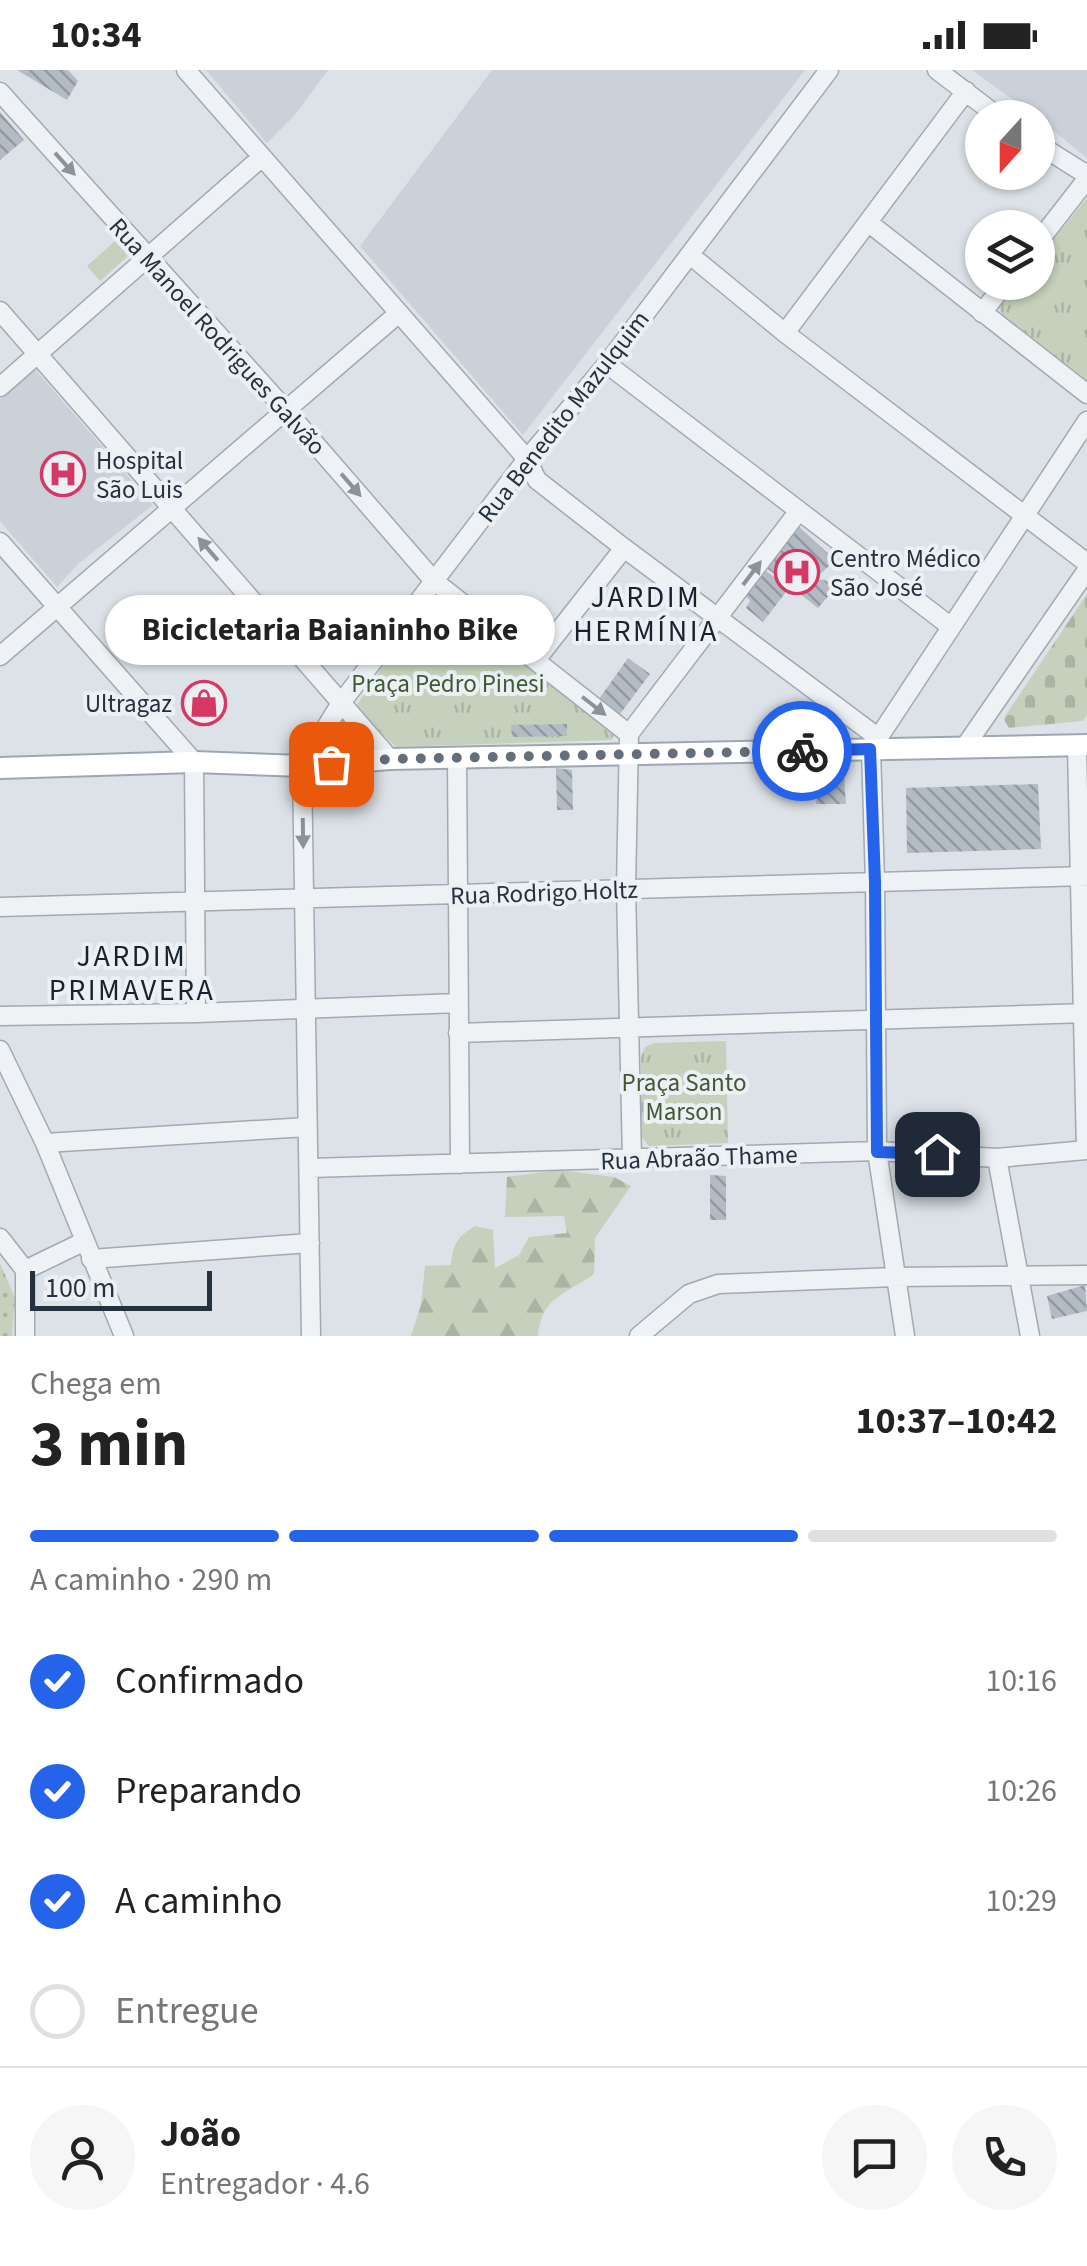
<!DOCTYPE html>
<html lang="pt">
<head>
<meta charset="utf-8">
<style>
  body { margin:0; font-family:"Source Sans 3",sans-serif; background:#f6f6f6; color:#222; height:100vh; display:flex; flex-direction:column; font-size:38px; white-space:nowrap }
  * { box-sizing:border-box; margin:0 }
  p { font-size:32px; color:#767676 }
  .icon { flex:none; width:55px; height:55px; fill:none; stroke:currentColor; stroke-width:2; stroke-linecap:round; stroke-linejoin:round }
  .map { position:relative; height:1266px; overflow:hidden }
  .details { display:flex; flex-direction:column; background:#fff; flex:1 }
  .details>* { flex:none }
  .needle { width:65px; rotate:201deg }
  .controls { position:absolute; left:965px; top:30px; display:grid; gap:20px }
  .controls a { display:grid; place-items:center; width:90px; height:90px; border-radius:50%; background:#fff; box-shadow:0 2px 8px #0004; font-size:50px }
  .scale { position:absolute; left:30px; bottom:25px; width:182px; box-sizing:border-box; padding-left:10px; border:5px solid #25313e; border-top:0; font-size:28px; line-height:35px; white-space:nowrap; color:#25313e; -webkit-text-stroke:8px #ebf0f5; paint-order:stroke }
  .pin { position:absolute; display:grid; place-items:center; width:85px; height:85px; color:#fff; margin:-42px; border-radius:20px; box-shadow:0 5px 15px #0006 }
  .courier { position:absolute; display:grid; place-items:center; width:100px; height:100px; margin:-50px; border:8px solid #2563eb; border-radius:50%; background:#fff; color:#222; box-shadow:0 2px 12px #0007 }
  .bubble { position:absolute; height:70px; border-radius:35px; background:#fff; box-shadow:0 2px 8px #0004; font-size:32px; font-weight:700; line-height:70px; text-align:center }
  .overview em { font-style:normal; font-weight:700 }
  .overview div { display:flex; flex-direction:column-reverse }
  .overview { display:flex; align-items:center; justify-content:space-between; height:170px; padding:0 30px }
  h1 { font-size:65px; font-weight:700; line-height:75px }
  .bar { display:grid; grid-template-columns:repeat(4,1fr); gap:15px 10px; align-content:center; height:120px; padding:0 30px }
  .bar i { height:12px; border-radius:8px; background:#e0e0e0 }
  .bar .active { background:#2563eb }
  .bar p { grid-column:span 4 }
  .line { display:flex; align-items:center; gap:25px; padding:0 30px; border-top:2px solid #e0e0e0 }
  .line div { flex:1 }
  .round { display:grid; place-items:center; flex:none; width:105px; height:105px; border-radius:52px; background:#f6f6f6 }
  ol { padding:0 30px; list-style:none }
  li { display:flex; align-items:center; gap:30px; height:110px }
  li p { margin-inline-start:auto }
  li .icon { padding:10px; border-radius:50%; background:#2563eb; color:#fff; stroke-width:4 }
  li:last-child { color:#767676 }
  li i { width:55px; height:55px; border:5px solid #e0e0e0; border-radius:50% }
  .status { display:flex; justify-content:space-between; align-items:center; height:70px; padding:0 50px; background:#fff; direction:ltr }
  .status svg { height:28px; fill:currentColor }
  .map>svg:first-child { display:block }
</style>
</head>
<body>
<div class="status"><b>10:34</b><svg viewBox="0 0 49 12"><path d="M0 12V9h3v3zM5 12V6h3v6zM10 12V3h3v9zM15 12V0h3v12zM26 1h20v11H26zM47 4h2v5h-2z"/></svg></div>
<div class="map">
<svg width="1087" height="1266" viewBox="0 0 1087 1266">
  <defs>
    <pattern id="grass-dots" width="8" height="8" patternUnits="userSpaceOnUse" patternTransform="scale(2.5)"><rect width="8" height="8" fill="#c5d1bc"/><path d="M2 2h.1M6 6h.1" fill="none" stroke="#a9b4a3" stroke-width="1.8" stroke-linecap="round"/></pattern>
    <pattern id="forest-firs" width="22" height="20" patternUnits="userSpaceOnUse" patternTransform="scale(2.5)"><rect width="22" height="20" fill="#c5d1bc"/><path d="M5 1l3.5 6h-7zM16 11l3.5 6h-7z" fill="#a9b4a3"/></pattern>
    <pattern id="cemetery-stones" width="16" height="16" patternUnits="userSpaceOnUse" patternTransform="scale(2.5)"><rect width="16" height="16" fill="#c5d1bc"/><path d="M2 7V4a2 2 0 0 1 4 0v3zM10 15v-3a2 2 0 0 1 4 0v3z" fill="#a9b4a3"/></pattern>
    <pattern id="park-tufts" width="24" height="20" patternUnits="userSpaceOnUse" patternTransform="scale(2.5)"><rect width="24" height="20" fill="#c5d1bc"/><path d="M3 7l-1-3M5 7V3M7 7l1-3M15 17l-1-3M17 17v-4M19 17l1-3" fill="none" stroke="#a9b4a3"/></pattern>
    <pattern id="building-back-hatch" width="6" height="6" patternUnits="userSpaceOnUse" patternTransform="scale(2.5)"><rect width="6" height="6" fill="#b3bcc4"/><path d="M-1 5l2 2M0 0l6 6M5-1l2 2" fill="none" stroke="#9199a1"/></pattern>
  </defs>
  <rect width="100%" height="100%" fill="#dce2e7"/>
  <path fill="#cad1d9" d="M206,0H328L295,45L267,73Z
    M492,0H805L523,365L360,176Z
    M972,0H1087V88L1038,48Z
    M34,298L153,435L78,494L57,517L0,451V329Z"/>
  <path fill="url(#grass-dots)" d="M0,1193L15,1228L12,1266H0Z"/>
  <path fill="url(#forest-firs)" d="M559,1100L614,1107L631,1116L595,1168L594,1204C565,1225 541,1227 538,1266H411L421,1235L425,1196L451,1195C453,1174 457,1167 475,1156L493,1160L495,1198L519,1185L529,1167L567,1163L564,1146L505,1147L507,1107Z"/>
  <path fill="url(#cemetery-stones)" d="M1087,524V645L1083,651L1009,658L1004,650L1005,646Z"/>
  <path fill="url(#park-tufts)" d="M1087,128V310H1085L1004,248L998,236L1017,213L1038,212V188Z
    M434,527L615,662L612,670L396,677L355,638L395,577Z
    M342,646L369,680L323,683L319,680Z
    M726,971L728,1073L649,1076L641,1066V987L645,977L655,973Z"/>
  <path fill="#c5d1bc" d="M115,171L129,185L100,211L87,196Z"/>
  <path fill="url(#building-back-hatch)" d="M17,0H68L78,11L67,30Z
    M0,42L24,70L0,90Z
    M796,454L835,490L815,509L825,510L835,518L818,538L764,496Z
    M766,501L789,518L763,552L746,538L750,531L746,526Z
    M628,588L650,604L620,644L599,629Z
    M567,654V666L512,667L511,655Z
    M556,698L572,700L573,740H557Z
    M827,699H837L844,706L846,734H816L821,704Z
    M1038,714L1041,779L907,783L906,718Z
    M710,1105L726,1106V1150H710Z
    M1085,1215L1087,1241L1052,1249L1047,1226Z"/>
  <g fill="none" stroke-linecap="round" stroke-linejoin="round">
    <defs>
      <path id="minor" d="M186,0L527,389L537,410L624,478L880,669
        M937,0L1000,48
        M0,22L284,338L434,511L629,664L626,818L632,1089
        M1038,74L1087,105
        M869,153L1087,324
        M1038,172L1087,109
        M690,185L785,263L1087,493
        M0,241L390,689
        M982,243L1006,212
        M785,263L966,21
        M607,294L950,556
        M0,317L262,87
        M0,472L194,692L196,943
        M0,586L399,243
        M536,590L624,478
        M629,664L798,442
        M966,675L1087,500
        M1077,677L1086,1080
        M457,688L460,1094
        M0,837L1087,806
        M0,946L196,943L458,933
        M458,963L1087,943
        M0,980L45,1073L124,1266
        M45,1073L307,1057
        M997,1088L1030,1266
        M310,1098L877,1081L997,1088L1087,1080
        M0,1168L25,1200V1266
        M91,1189L310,1173
        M25,1200L83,1172
        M311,1266L302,696L341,633L527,389L607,294L829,0
        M639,1266L689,1224L718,1214L894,1207L1087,1205
        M905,1266L877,1081L875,812L871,679L1087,351"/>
      <path id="major" d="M0,698L194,692L302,696L390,689L1087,675"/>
    </defs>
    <use href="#minor" stroke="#a1a9b1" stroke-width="21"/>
    <use href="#major" stroke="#9ba8b3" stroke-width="24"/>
    <use href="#minor" stroke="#eff2f5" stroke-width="18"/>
    <use href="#major" stroke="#fff" stroke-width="20"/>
  </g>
  <defs><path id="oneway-solid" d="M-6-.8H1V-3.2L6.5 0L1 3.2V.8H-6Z" transform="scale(2.5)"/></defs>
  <g fill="#8a929a">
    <use href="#oneway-solid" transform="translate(65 94) rotate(48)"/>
    <use href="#oneway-solid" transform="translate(351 415) rotate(49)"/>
    <use href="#oneway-solid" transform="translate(208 479) rotate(-131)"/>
    <use href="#oneway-solid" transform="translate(752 503) rotate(-53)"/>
    <use href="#oneway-solid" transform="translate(594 636) rotate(38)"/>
    <use href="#oneway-solid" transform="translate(303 763) rotate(89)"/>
  </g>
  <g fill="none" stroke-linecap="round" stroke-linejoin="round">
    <path stroke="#656f79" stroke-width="10" stroke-dasharray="0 18" d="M331,694L390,689L802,681"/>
    <path stroke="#2563eb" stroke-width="12" d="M802,681L870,679L875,812L877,1082L937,1084"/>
  </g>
  <defs>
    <symbol id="hospital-ring" viewBox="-11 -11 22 22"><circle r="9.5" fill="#ebf0f5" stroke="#d53865" stroke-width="1.5"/><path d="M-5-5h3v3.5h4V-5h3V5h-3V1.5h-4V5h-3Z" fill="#d53865"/></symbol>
    <symbol id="shop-ring" viewBox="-11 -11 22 22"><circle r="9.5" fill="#ebf0f5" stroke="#d53865" stroke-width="1.5"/><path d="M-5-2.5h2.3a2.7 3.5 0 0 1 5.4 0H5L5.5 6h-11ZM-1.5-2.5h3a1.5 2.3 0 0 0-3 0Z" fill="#d53865"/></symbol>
  </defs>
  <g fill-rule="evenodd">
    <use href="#hospital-ring" x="38" y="379" width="50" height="50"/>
    <use href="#hospital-ring" x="772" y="477" width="50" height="50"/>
    <use href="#shop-ring" x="179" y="608" width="50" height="50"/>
  </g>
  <g text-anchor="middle" stroke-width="8" stroke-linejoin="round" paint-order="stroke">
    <g font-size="25" fill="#25313e" stroke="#ebf0f5">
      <text transform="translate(218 266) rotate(48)" y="9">Rua Manoel Rodrigues Galvão</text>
      <text transform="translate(563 346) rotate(-52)" y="9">Rua Benedito Mazulquim</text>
      <text transform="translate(544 822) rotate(-2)" y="9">Rua Rodrigo Holtz</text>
      <text transform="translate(699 1087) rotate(-2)" y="9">Rua Abraão Thame</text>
    </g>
    <g font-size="25" fill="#25313e" stroke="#ebf0f5" text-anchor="start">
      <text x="96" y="399">Hospital<tspan x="96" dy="29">São Luis</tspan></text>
      <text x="830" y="497">Centro Médico<tspan x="830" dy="29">São José</tspan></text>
      <text x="172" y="642" text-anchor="end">Ultragaz</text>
    </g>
    <g font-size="25" fill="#3f5a32" stroke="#ebf0f5">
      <text x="448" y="622">Praça Pedro Pinesi</text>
      <text x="684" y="1021">Praça Santo<tspan x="684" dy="29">Marson</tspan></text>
    </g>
    <g font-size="30" letter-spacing="2.5" fill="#17222e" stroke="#ebf0f5">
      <text x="646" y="537">JARDIM<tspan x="646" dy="34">HERMÍNIA</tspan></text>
      <text x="132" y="896">JARDIM<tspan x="132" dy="34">PRIMAVERA</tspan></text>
    </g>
  </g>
</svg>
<div class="controls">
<a><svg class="needle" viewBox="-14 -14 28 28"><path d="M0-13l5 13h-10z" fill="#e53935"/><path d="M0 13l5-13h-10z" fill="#767676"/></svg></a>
<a><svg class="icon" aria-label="layers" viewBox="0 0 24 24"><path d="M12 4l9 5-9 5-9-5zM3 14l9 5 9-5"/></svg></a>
</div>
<div class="scale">100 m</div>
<div class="pin" style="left:331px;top:694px;background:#ea580c"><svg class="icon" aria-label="bag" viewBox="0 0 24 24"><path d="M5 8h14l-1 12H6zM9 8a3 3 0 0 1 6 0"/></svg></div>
<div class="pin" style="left:937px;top:1084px;background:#1f2937"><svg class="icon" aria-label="home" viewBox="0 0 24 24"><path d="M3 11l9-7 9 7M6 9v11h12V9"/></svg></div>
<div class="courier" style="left:802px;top:681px"><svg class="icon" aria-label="bike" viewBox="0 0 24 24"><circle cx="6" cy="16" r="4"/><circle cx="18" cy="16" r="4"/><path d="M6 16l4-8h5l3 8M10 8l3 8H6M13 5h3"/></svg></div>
<div class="bubble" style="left:105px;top:525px;width:450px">Bicicletaria Baianinho Bike</div>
</div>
<section class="details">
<div class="overview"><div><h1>3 min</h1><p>Chega em</p></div><em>10:37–10:42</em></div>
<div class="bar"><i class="active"></i><i class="active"></i><i class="active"></i><i></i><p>A caminho · 290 m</p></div>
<ol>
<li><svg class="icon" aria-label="check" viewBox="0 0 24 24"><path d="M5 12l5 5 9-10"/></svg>Confirmado<p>10:16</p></li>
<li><svg class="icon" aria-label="check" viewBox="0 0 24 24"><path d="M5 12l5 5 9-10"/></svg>Preparando<p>10:26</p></li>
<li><svg class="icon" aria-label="check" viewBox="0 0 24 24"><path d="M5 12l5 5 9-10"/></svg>A caminho<p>10:29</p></li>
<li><i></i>Entregue</li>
</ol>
<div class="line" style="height:180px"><a class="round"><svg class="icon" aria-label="person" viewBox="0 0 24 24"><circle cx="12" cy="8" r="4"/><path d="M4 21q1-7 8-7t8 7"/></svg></a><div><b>João</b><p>Entregador · 4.6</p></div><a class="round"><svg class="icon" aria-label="chat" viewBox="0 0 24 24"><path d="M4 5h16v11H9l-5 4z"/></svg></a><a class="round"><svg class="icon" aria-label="phone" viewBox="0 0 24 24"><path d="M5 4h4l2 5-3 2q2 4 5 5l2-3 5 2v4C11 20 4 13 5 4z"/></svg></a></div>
</section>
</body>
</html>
